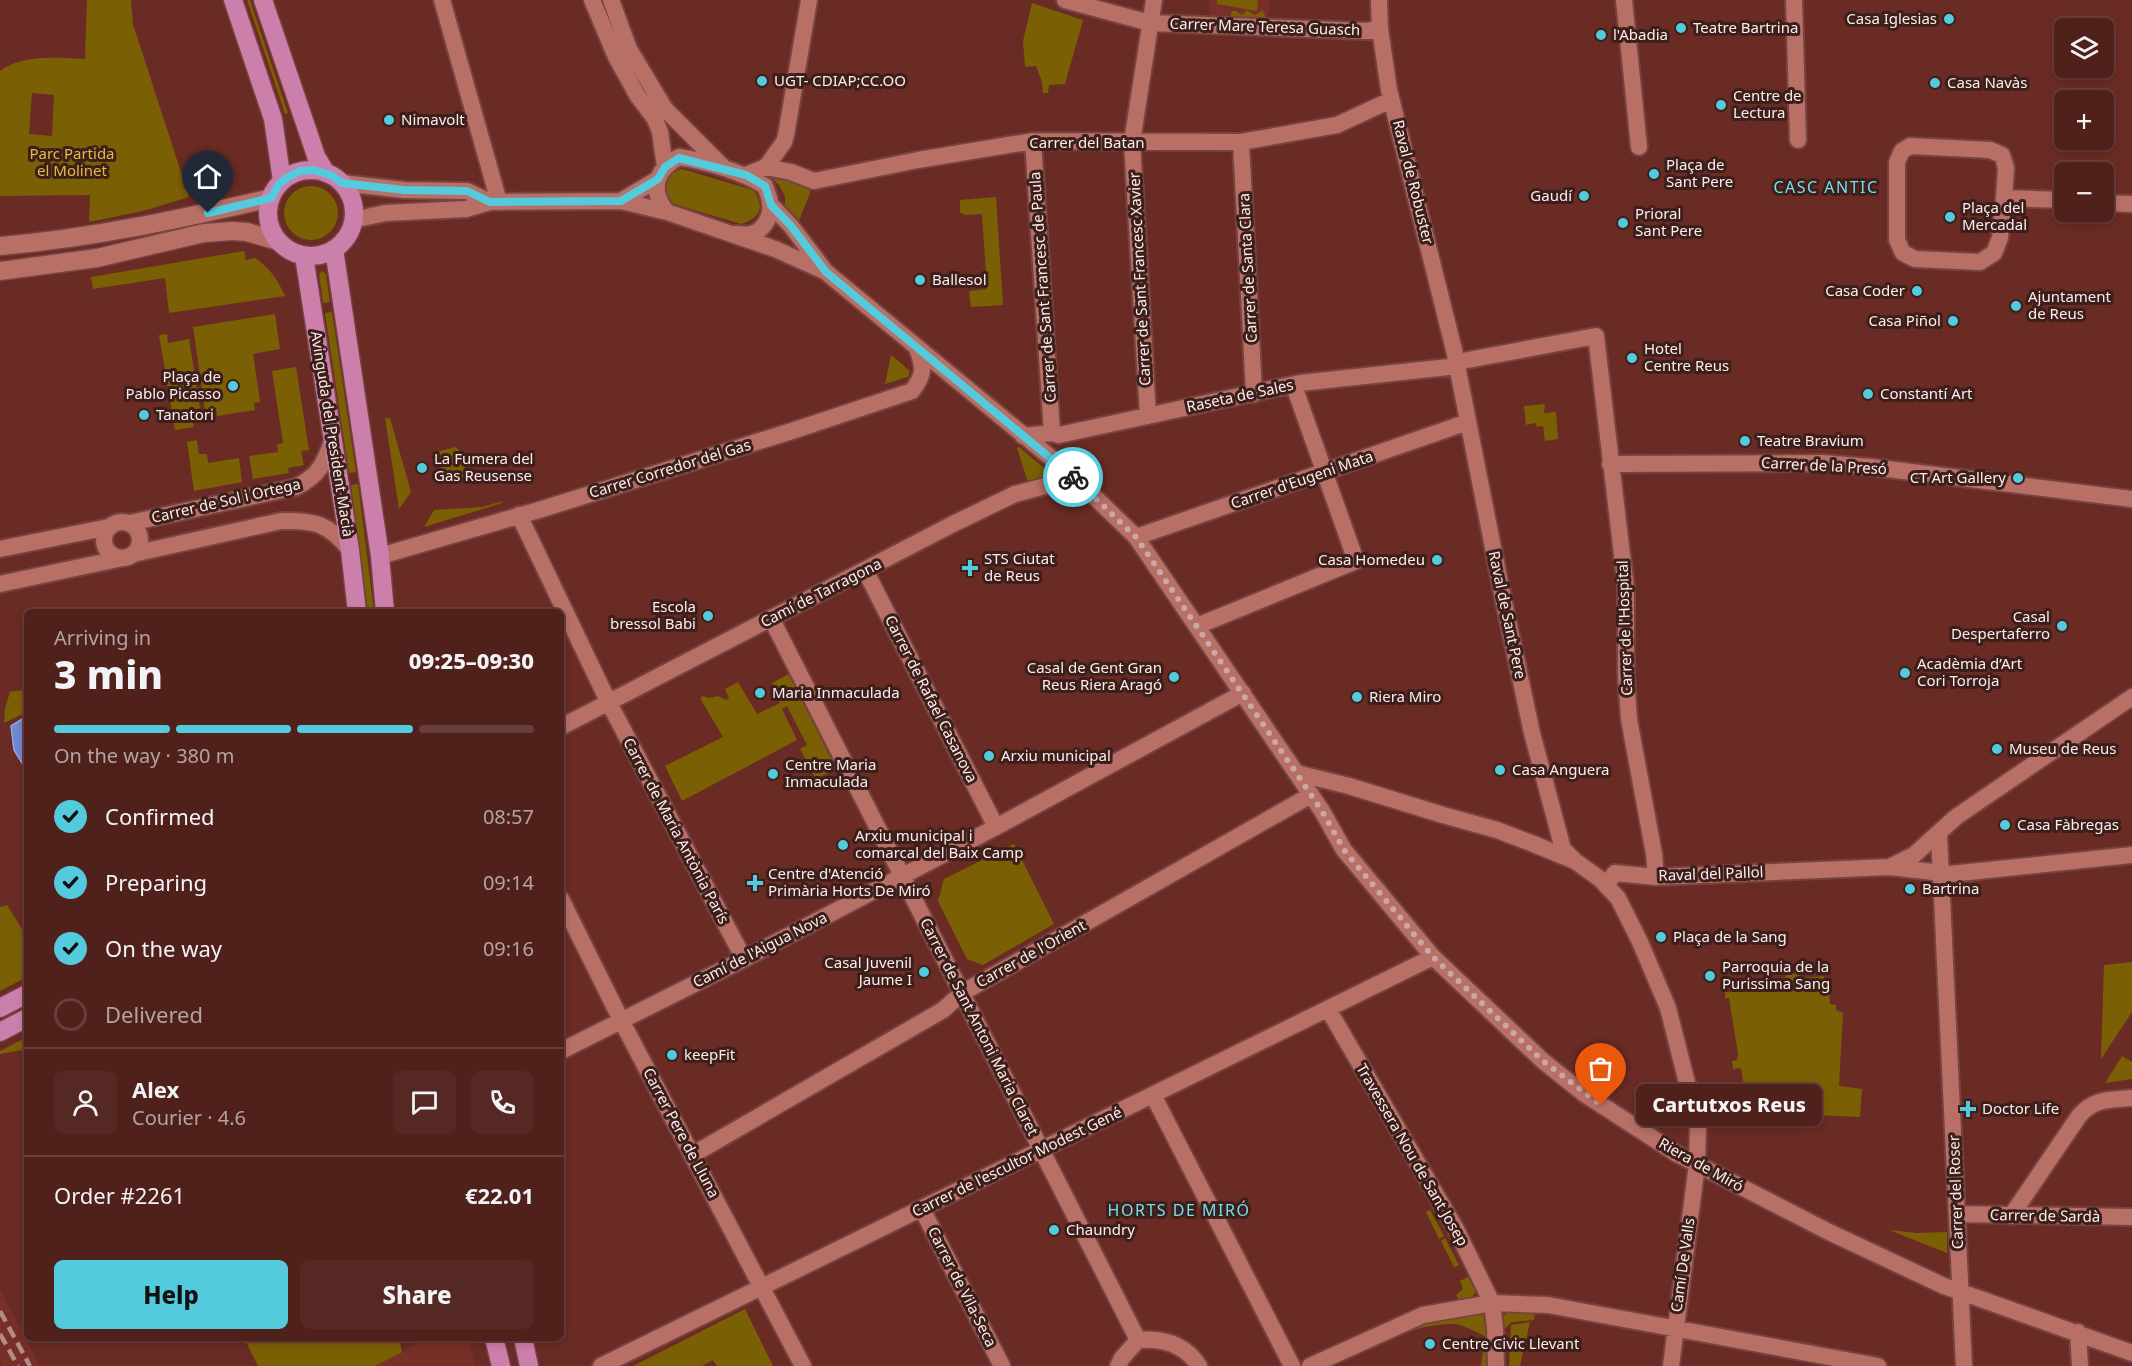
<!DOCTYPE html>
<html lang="en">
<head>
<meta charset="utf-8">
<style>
  body { margin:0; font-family:"Noto Sans",sans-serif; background:#562824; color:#f1f3f6; height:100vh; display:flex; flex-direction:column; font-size:22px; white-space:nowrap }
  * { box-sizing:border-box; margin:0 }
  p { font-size:20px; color:#b4a3a3 }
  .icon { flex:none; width:33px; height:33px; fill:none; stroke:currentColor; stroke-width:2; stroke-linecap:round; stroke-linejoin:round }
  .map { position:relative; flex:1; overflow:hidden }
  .side { position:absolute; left:24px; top:609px; width:540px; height:732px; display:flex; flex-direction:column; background:#50201b; border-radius:9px; box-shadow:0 3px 9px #0003,0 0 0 2px #673e3a }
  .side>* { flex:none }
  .tools { position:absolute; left:2054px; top:18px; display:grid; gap:12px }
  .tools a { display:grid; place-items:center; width:60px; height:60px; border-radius:9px; background:#50201b; box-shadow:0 3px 9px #0003,0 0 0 2px #673e3a; font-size:30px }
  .pin { position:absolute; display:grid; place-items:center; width:51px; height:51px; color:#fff; margin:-62px -26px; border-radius:50% 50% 50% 0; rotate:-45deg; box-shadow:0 0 6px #0007 }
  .pin .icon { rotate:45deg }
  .courier { position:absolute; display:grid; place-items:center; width:60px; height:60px; margin:-30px; border:4px solid #53cbdc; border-radius:50%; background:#fff; color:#222; box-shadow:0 2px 8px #0007 }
  .bubble { position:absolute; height:42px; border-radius:9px; background:#50201b; box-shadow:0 3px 9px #0003,0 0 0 2px #673e3a; font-size:20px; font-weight:800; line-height:42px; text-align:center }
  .summary em { font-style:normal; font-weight:800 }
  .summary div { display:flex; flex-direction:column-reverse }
  .summary { display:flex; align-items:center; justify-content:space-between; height:102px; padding:0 30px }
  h1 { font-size:39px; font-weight:800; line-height:45px }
  .bar { display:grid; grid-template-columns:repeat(4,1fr); gap:9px 6px; align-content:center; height:72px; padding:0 30px }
  .bar i { height:8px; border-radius:4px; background:#673e3a }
  .bar .selected { background:#53cbdc }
  .bar p { grid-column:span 4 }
  .line { display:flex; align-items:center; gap:15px; padding:0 30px; border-top:2px solid #673e3a }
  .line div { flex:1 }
  .round { display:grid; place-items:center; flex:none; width:63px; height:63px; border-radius:9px; background:#562824 }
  ol { padding:0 30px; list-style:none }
  li { display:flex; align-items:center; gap:18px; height:66px }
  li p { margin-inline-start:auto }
  li .icon { padding:6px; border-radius:50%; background:#53cbdc; color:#111; stroke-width:4 }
  li:last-child { color:#b4a3a3 }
  li i { width:33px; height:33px; border:3px solid #673e3a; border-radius:50% }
  .button { display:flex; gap:12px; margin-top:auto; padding:12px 30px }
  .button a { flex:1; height:69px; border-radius:9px; background:#53cbdc; color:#111; font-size:24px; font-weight:800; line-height:69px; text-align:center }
  .button a+a { background:#562824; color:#f1f3f6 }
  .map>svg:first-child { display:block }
</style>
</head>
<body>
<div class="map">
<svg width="2132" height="1366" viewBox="0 0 2132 1366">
  <rect width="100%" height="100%" fill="#6a2b24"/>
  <path fill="#772f28" d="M1209,0H1217V3L1256,10L1258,0H1269L1268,19L1209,17Z
    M0,1289L40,1366H3L0,1360Z
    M430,1338H469L475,1366H375Z"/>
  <path fill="#7b5f05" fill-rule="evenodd" d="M87,0H131L133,24L189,197L143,211L89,222L90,195L0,196V71C23,54 58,58 85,59ZM32,93L54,95L52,136L29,134Z
    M247,0H250L288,113L285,114Z
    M1217,0H1258L1257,11L1217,4Z
    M1032,3L1083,20L1065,84L1049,85L1048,93H1043L1042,82L1036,66L1025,67L1023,41Z
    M1247,10L1255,15L1263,10L1266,19L1230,18L1232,11H1236L1242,15Z
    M682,169L753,190C766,207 760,218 741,224L674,204L668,200L663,188C668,177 670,172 682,169Z
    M769,175L811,187L810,193L798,223L785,206V196L779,185Z
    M284 213a27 27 0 1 1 54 0a27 27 0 1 1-54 0Z
    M996,197L1003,305L971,307L969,291L987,289L982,214L965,215L960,212V200Z
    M244,251L246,260L255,258C270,268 278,280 285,296L169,313L165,278L93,289L91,277Z
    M322,271L326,274L330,302L323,303L319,274Z
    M332,312L356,472L349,473L325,313Z
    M275,314L280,349L253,354L260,402L254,403L255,410L217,416L216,408L205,410L193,327Z
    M167,334L168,343L189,339L200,408L191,410L194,427L175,430L159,335Z
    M891,355L910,371L908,377L885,384Z
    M296,367L309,450L301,451L304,465L288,468L289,473L253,479L249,456L278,452L277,444L283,443L272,371Z
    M1545,404L1544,413L1556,412L1558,439L1545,441L1543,426L1537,427L1535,423L1526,425L1524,406Z
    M385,418H390L411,492L399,509Z
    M197,440L199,454H207L208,463L239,458L242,482L194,491L187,442Z
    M456,447L463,455L467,478L457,482L444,479L436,452Z
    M1019,447L1055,477V480L1028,483L1017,448Z
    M358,484L374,612H368L351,485Z
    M503,501L502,503L424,527L434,510L482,507Z
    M789,674L836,769L816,779L800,749L807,745L787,706L782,709L797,740L682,801L665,766L723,737L700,698L703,696L708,698L718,696L726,700L729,698L725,689L738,682L757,714L780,703L772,683Z
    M27,689V712L4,723L5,708L10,692Z
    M1014,844L1054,924L983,965L967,959L938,901L944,879Z
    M7,905L25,934L27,933V977L0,991V907Z
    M2132,962V1012L2101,1059L2104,965Z
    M1797,973L1802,978L1824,976V987L1829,988L1830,1004L1836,1005V1010L1843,1013L1839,1086L1862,1089L1860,1117L1769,1113L1771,1084L1744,1086L1741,1068L1733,1069L1732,1061L1737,1060L1738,1054L1729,998H1725V992H1775L1776,980H1785L1786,974Z
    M27,1037V1049L0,1054V1051Z
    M2122,1056L2132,1062V1079L2105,1083Z
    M1430,1210L1444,1236L1439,1239L1426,1212Z
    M1889,1230L1917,1233L1947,1232V1253Z
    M1445,1238L1459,1265L1454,1267L1441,1241Z
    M1471,1275L1477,1290L1471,1298L1461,1303L1456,1295L1463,1289L1460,1281Z
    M1536,1307L1534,1320L1512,1322L1503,1330L1502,1318L1510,1309Z
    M745,1309L773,1366H717L713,1360L702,1366H633Z
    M1480,1313L1488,1319L1494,1366H1481L1485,1336C1476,1332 1464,1325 1455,1324C1416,1323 1370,1345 1337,1363L1334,1361L1418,1324L1446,1318Z
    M1530,1322L1520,1366H1509L1511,1325Z
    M244,1338H399L402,1352L430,1338L375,1366H258Z"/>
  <path fill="#6e87d0" stroke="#99a5d8" stroke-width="1.5" d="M27,716V771L14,750L11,726Z"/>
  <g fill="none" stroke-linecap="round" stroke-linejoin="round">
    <defs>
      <path id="street" d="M442,0L499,202
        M592,0L616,57L637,95L655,119L660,132L665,167
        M611,0L629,49L665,109L723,167
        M1065,0L1150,23L1365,31L1380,29
        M1379,0L1380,29L1389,90L1454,350L1502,593L1532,733L1563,849L1575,861
        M1624,0L1639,147
        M1794,0L1798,140
        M1033,141L1052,433
        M1241,142L1254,394
        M1910,146L1990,150L2002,155L2006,168L2004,198L2000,238L1994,253L1980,262L1915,259L1903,253L1897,240V162L1902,151Z
        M766,167L784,142L786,135L809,0
        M746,175L766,167L791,172L814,181L918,160L1033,141L1241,142L1337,125L1391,100
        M342,183L404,190L467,191L490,202
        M2004,198L2064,200
        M621,201L658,179
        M2103,203L2132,204
        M771,205L791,226L826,272L1073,476L1136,537L1322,811L1344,850L1433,957L1543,1061L1583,1093L1677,1154L1829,1232L1944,1286L2132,1353
        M667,212C650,191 654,171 679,157C705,161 742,172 765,186C767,192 770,198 770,204C772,217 763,231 751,234C747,235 740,234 736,234
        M353,220L385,213L466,209L490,202L621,201L667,212L775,249L822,270
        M1457,362L1596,336L1626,588V676L1629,719L1654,854L1656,877
        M1148,416L1132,142L1154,0
        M1023,436L1052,433L1059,435L1300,383L1458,366
        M1610,464L1822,463L1871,467L2132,499
        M519,515L609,703L744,959
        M104 540a18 18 0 1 1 36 0a18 18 0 1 1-36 0Z
        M130,523L296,487C320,475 324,463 333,439
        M1136,537L1468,422
        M0,549L109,527
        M133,554L281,521C314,520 328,523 350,550
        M380,556L539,510L795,430L912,391C925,374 924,368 917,348
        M865,570L996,827
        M0,584L123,558
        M771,618L1138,1340
        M1197,626L1356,561L1294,386
        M561,727L953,524L1015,494L1049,485L1088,492
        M1296,773L1349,786L1443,815L1497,830L1531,843L1575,861L1600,879L1618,898L1640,942L1668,1008L1698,1126L1697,1164L1671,1366
        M1939,834L1964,1366
        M1890,867L1914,855L1956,817L2132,697
        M1606,885L1615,873L1656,877L1890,867L1950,874L2132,855
        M561,899L621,1020L803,1366
        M1328,1009L1456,1229L1492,1303L1495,1328L1496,1366
        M561,1051L744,959L996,827L1243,693
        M1153,1095L1292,1366
        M692,1155L943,1010L962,993L1311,795
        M922,1209L1002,1366
        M1957,1214L2132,1217
        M2011,1216L2079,1116C2094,1098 2110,1100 2132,1098
        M2078,1332L2080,1366
        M601,1366L1433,957
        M1118,1366L1122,1358L1138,1340C1162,1338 1185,1344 1199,1366
        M1310,1366L1423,1315L1492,1303L1548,1305L1878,1366"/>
      <path id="secondary" d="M0,246C93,238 180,219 271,198
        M0,271L97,258L204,233L232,231L247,232L278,241"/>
      <path id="primary" d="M233,0L273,119L282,181
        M263,0L310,138L316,156L326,173
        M268 213a43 43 0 1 1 86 0a43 43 0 1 1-86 0Z
        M334,249L380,556L385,612
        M304,256L350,550L357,612
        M0,1008L27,994
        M0,1032L27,1018
        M494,1338L501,1366
        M523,1338L529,1366"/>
    </defs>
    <use href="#street" stroke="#764340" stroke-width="20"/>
    <use href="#secondary" stroke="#764340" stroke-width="21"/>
    <use href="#primary" stroke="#764340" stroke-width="21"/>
    <use href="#street" stroke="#b76f66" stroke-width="16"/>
    <use href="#secondary" stroke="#b76f66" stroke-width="18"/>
    <use href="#primary" stroke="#cd7fab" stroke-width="18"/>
    <path stroke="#b38b87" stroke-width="4.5" stroke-dasharray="12 6" stroke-linecap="butt" d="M0,1311L30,1366
      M0,1334L18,1366"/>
  </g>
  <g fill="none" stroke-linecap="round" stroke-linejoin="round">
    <path stroke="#caa8a5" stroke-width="6" stroke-dasharray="0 10.8" d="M1073,477L1136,537L1322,811L1344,850L1433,957L1543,1061L1601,1105"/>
    <path stroke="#53cbdc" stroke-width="8" d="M208,213L271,198L279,184L288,177L300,171L313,170L331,175L342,183L404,190L467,191L490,202L621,201L658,179L665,167L679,158L746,175L765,186L771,205L791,226L826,272L1073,477"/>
  </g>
  <g fill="#53cbdc" stroke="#3c1f1b" stroke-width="2">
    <circle cx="1949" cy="19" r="6"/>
    <circle cx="1681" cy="28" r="6"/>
    <circle cx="1601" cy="35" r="6"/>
    <circle cx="762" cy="81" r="6"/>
    <circle cx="1935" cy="83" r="6"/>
    <circle cx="1721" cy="105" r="6"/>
    <circle cx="389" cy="120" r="6"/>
    <circle cx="1654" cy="174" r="6"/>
    <circle cx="1584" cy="196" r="6"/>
    <circle cx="1950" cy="217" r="6"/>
    <circle cx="1623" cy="223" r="6"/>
    <circle cx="920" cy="280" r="6"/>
    <circle cx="1917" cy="291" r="6"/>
    <circle cx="2016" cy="306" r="6"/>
    <circle cx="1953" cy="321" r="6"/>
    <circle cx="1632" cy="358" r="6"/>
    <circle cx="233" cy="386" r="6"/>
    <circle cx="1868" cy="394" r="6"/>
    <circle cx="144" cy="415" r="6"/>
    <circle cx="1745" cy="441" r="6"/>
    <circle cx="422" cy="468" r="6"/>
    <circle cx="2018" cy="478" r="6"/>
    <circle cx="1437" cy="560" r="6"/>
    <path d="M967 559h6v6h6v6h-6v6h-6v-6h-6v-6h6z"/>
    <circle cx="708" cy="616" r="6"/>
    <circle cx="2062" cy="626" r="6"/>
    <circle cx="1905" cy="673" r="6"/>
    <circle cx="1174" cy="677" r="6"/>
    <circle cx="760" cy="693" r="6"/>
    <circle cx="1357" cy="697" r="6"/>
    <circle cx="1997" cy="749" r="6"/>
    <circle cx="989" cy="756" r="6"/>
    <circle cx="1500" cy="770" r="6"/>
    <circle cx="773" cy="774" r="6"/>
    <circle cx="2005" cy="825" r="6"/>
    <circle cx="843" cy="845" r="6"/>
    <path d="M752 874h6v6h6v6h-6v6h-6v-6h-6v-6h6z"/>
    <circle cx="1910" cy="889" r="6"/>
    <circle cx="1661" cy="937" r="6"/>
    <circle cx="924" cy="972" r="6"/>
    <circle cx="1710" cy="976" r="6"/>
    <circle cx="672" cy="1055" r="6"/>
    <path d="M1965 1100h6v6h6v6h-6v6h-6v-6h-6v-6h6z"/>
    <circle cx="1054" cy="1230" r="6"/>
    <circle cx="1430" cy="1344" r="6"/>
  </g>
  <g text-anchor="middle" stroke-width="6" stroke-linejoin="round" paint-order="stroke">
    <g font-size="15" fill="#fdecea" stroke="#3c1f1b" text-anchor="start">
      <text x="1937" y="24" text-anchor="end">Casa Iglesias</text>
      <text x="1693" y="33">Teatre Bartrina</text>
      <text x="1613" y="40">l'Abadia</text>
      <text x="774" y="86">UGT- CDIAP;CC.OO</text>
      <text x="1947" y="88">Casa Navàs</text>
      <text x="1733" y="101">Centre de<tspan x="1733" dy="17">Lectura</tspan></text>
      <text x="401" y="125">Nimavolt</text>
      <text x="1666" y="170">Plaça de<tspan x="1666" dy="17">Sant Pere</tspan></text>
      <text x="1572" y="201" text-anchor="end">Gaudí</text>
      <text x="1962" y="213">Plaça del<tspan x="1962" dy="17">Mercadal</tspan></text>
      <text x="1635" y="219">Prioral<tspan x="1635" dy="17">Sant Pere</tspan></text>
      <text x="932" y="285">Ballesol</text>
      <text x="1905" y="296" text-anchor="end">Casa Coder</text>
      <text x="2028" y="302">Ajuntament<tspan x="2028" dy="17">de Reus</tspan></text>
      <text x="1941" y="326" text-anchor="end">Casa Piñol</text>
      <text x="1644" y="354">Hotel<tspan x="1644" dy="17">Centre Reus</tspan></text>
      <text x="221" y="382" text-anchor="end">Plaça de<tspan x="221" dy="17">Pablo Picasso</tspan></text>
      <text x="1880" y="399">Constantí Art</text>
      <text x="156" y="420">Tanatori</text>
      <text x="1757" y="446">Teatre Bravium</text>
      <text x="434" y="464">La Fumera del<tspan x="434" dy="17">Gas Reusense</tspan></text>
      <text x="2006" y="483" text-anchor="end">CT Art Gallery</text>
      <text x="984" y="564">STS Ciutat<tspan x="984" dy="17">de Reus</tspan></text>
      <text x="1425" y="565" text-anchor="end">Casa Homedeu</text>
      <text x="696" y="612" text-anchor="end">Escola<tspan x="696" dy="17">bressol Babi</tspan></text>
      <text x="2050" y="622" text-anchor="end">Casal<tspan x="2050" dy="17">Despertaferro</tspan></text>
      <text x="1917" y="669">Acadèmia d’Art<tspan x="1917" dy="17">Cori Torroja</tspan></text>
      <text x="1162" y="673" text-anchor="end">Casal de Gent Gran<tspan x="1162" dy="17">Reus Riera Aragó</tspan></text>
      <text x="772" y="698">Maria Inmaculada</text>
      <text x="1369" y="702">Riera Miro</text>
      <text x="2009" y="754">Museu de Reus</text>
      <text x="1001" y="761">Arxiu municipal</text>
      <text x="785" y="770">Centre Maria<tspan x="785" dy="17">Inmaculada</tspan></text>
      <text x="1512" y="775">Casa Anguera</text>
      <text x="2017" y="830">Casa Fàbregas</text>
      <text x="855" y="841">Arxiu municipal i<tspan x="855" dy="17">comarcal del Baix Camp</tspan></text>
      <text x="768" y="879">Centre d'Atenció<tspan x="768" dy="17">Primària Horts De Miró</tspan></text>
      <text x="1922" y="894">Bartrina</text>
      <text x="1673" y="942">Plaça de la Sang</text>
      <text x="912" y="968" text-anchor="end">Casal Juvenil<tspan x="912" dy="17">Jaume I</tspan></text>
      <text x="1722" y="972">Parroquia de la<tspan x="1722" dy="17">Purissima Sang</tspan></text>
      <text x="684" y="1060">keepFit</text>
      <text x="1982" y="1114">Doctor Life</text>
      <text x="1066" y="1235">Chaundry</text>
      <text x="1442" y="1349">Centre Civic Llevant</text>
    </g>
    <g font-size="15" fill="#fdecea" stroke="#3c1f1b">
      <text transform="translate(1265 27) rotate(2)" y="5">Carrer Mare Teresa Guasch</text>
      <text x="1087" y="148">Carrer del Batan</text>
      <text transform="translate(1413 182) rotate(76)" y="5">Raval de Robuster</text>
      <text transform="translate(1248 268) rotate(-93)" y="5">Carrer de Santa Clara</text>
      <text transform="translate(1140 279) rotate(-93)" y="5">Carrer de Sant Francesc Xavier</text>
      <text transform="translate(1043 287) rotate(-94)" y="5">Carrer de Sant Francesc de Paula</text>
      <text transform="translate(1240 396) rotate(-12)" y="5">Raseta de Sales</text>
      <text transform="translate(332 434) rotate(81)" y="5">Avinguda del President Macià</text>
      <text transform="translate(1824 466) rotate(3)" y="5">Carrer de la Presó</text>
      <text transform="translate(670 469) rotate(-17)" y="5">Carrer Corredor del Gas</text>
      <text transform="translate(1302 480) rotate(-19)" y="5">Carrer d'Eugeni Mata</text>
      <text transform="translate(226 501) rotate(-13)" y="5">Carrer de Sol i Ortega</text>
      <text transform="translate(821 593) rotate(-27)" y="5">Camí de Tarragona</text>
      <text transform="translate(1507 615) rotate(78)" y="5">Raval de Sant Pere</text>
      <text transform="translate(1625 628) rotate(-92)" y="5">Carrer de l'Hospital</text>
      <text transform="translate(931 699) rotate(63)" y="5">Carrer de Rafael Casanova</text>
      <text transform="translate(676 831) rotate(62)" y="5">Carrer de Maria Antònia París</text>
      <text transform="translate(1711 874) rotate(-2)" y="5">Raval del Pallol</text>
      <text transform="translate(760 950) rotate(-27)" y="5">Camí de l'Aigua Nova</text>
      <text transform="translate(1031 954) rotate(-29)" y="5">Carrer de l'Orient</text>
      <text transform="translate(979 1027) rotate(63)" y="5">Carrer de Sant Antoni Maria Claret</text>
      <text transform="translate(681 1133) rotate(62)" y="5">Carrer Pere de Lluna</text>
      <text transform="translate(1412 1155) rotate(60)" y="5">Travessera Nou de Sant Josep</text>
      <text transform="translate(1017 1162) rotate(-26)" y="5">Carrer de l'escultor Modest Gené</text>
      <text transform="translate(1701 1165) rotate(29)" y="5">Riera de Miró</text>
      <text transform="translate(1956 1192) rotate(-92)" y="5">Carrer del Roser</text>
      <text transform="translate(2045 1216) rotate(1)" y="5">Carrer de Sardà</text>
      <text transform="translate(1683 1265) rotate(-82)" y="5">Camí De Valls</text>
      <text transform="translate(962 1287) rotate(63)" y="5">Carrer de Vila-Seca</text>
    </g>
    <g font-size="15" fill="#e7bb40" stroke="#3c1f1b">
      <text x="72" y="159">Parc Partida<tspan x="72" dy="17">el Molinet</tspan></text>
    </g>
    <g font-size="16" letter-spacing="1.5" fill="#76dfef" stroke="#3c1f1b">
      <text x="1826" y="193">CASC ANTIC</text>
      <text x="1179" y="1216">HORTS DE MIRÓ</text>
    </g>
  </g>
</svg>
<div class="tools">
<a><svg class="icon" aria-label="layers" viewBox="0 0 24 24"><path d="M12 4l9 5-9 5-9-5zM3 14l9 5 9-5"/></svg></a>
<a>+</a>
<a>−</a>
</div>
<div class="pin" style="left:1601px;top:1105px;background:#ea580c"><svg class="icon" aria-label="bag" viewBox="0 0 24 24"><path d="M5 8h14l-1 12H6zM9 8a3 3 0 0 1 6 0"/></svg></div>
<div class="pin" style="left:208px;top:213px;background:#1f2937"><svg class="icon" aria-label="home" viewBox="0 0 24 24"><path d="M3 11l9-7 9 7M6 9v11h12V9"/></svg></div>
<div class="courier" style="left:1073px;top:477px"><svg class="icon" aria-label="bike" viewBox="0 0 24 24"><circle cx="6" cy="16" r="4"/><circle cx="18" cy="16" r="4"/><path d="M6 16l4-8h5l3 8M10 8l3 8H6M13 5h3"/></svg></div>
<div class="bubble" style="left:1636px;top:1084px;width:186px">Cartutxos Reus</div>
<section class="side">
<div class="summary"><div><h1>3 min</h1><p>Arriving in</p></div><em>09:25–09:30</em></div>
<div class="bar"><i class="selected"></i><i class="selected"></i><i class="selected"></i><i></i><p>On the way · 380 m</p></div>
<ol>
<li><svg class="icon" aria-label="check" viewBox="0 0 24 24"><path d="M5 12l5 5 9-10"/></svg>Confirmed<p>08:57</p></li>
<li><svg class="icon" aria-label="check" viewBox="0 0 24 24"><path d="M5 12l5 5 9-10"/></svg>Preparing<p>09:14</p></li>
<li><svg class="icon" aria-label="check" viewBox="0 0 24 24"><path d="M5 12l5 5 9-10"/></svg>On the way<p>09:16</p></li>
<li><i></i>Delivered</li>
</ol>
<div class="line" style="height:108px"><a class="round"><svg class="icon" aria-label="person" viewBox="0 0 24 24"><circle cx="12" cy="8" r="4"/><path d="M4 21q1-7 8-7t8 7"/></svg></a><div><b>Alex</b><p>Courier · 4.6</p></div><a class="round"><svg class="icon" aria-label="chat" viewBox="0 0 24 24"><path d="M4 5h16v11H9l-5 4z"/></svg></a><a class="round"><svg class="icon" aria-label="phone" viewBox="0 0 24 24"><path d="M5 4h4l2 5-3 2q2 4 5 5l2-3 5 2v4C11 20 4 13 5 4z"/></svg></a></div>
<div class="line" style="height:78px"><div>Order #2261</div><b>€22.01</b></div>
<div class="button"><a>Help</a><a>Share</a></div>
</section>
</div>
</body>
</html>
